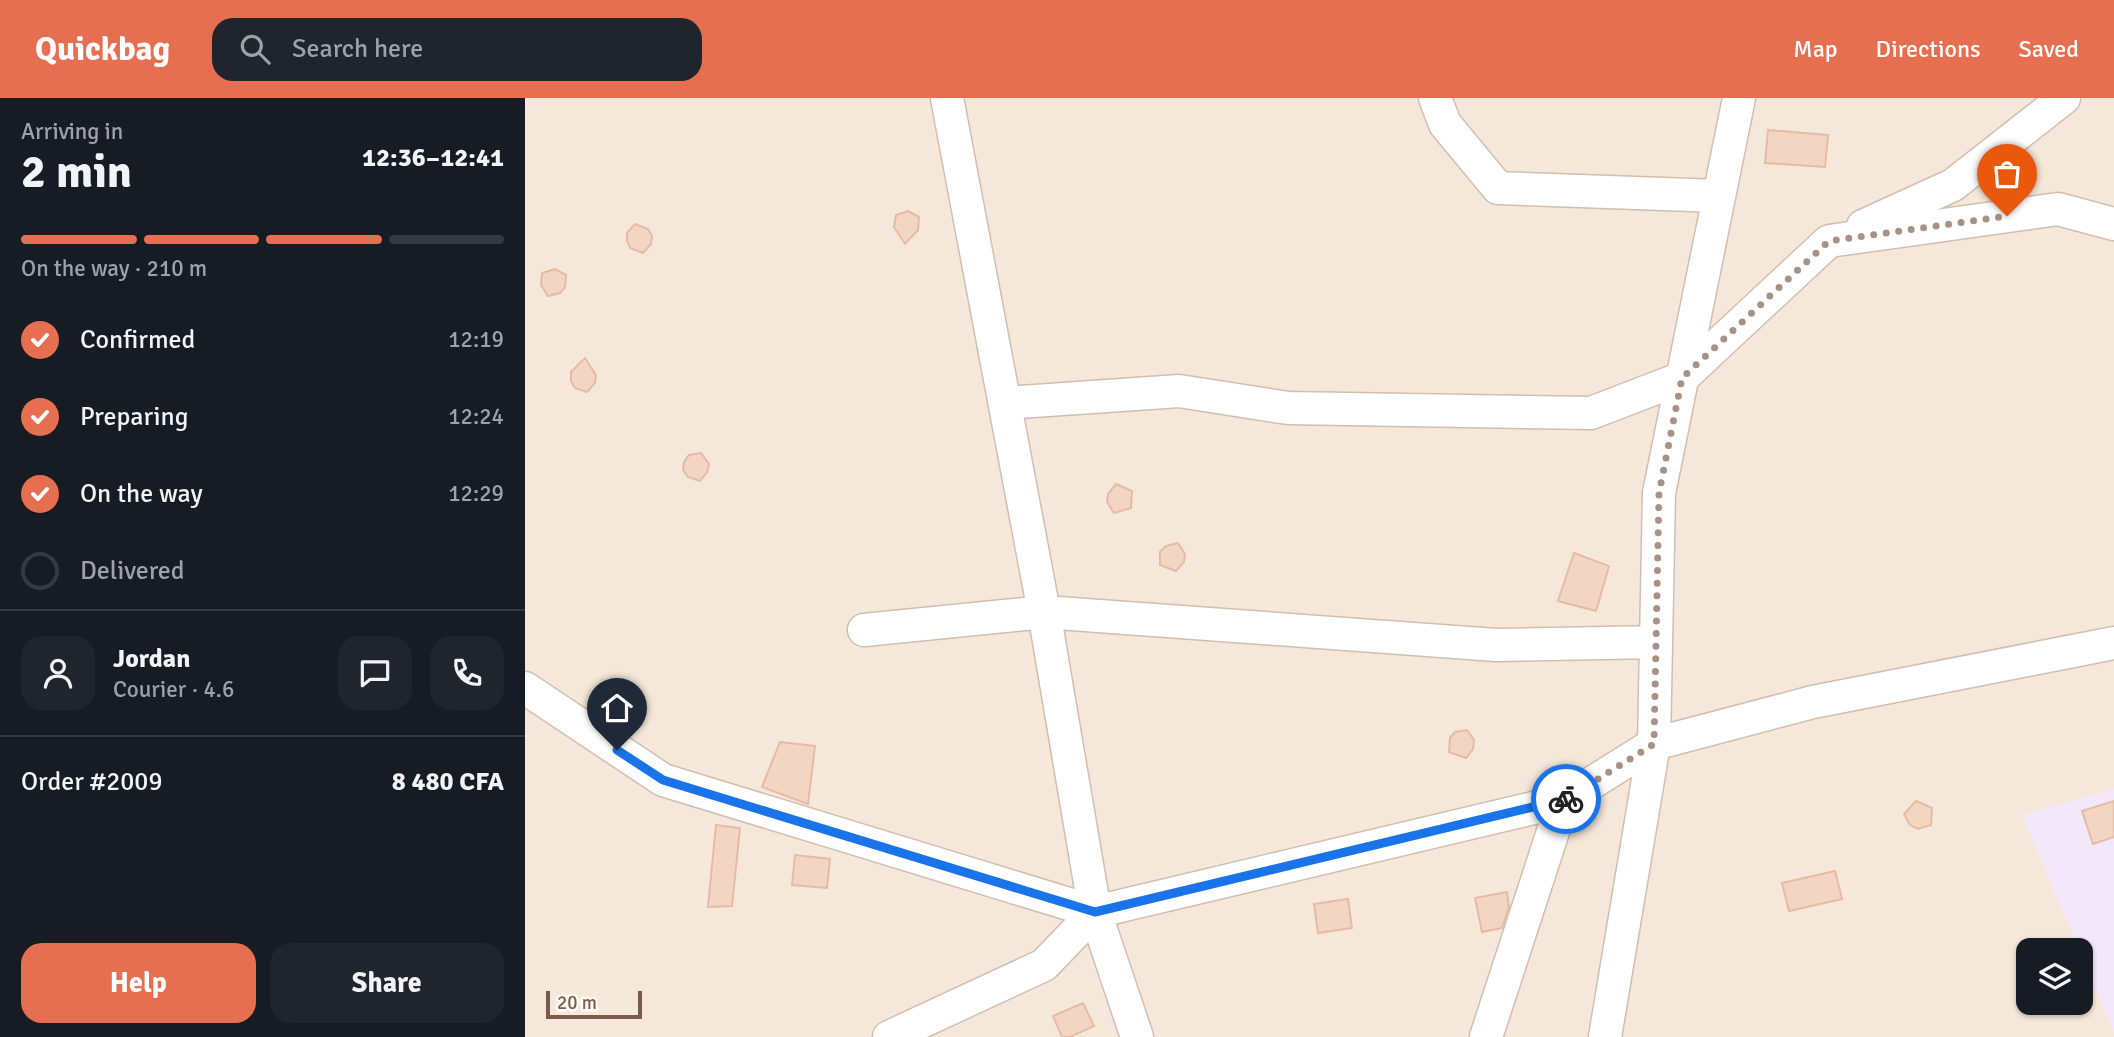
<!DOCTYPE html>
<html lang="en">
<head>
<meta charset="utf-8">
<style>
  body { margin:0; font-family:Signika,sans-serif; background:#20242c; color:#f1f3f6; height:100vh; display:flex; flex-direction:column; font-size:26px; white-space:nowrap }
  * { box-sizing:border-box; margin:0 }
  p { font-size:23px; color:#9ea1a6 }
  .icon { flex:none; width:38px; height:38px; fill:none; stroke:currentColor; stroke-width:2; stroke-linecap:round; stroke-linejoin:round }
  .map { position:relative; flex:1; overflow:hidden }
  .drawer { display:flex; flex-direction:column; background:#171b24; width:525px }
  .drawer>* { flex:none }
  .fabs { position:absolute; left:1491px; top:840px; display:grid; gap:14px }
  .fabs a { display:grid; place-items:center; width:77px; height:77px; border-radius:14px; background:#171b24; box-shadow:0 2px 5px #0004; font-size:35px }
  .scale { position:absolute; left:21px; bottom:18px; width:96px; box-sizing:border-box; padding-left:7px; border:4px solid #7a5c4d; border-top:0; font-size:19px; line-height:24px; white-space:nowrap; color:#7a5c4d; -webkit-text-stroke:5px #fffaf3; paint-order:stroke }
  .pin { position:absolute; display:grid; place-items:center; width:60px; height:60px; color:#fff; margin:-72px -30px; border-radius:50% 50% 50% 0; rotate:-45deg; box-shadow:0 0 7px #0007 }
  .pin .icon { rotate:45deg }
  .courier { position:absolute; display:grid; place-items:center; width:70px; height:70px; margin:-35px; border:5px solid #1a73e8; border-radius:50%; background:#fff; color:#222; box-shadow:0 2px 9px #0007 }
  .overview em { font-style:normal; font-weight:700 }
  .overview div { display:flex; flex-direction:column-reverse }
  .overview { display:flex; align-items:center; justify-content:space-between; height:119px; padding:0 21px }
  h1 { font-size:46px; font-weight:700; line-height:52px }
  .bar { display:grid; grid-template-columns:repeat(4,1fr); gap:10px 7px; align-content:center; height:84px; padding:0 21px }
  .bar i { height:9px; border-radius:5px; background:#363941 }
  .bar .on { background:#e76f51 }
  .bar p { grid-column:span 4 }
  .line { display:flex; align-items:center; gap:18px; padding:0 21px; border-top:2px solid #363941 }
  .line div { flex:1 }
  .round { display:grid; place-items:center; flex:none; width:74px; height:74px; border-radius:21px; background:#20242c }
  ol { padding:0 21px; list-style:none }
  li { display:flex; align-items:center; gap:21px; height:77px }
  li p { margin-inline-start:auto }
  li .icon { padding:7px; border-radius:50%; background:#e76f51; color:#fff; stroke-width:4 }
  li:last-child { color:#9ea1a6 }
  li i { width:38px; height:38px; border:4px solid #363941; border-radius:50% }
  .primary-button { display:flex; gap:14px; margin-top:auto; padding:14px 21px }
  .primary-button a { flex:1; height:80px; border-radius:21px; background:#e76f51; color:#fff; font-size:28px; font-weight:700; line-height:80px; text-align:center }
  .primary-button a+a { background:#20242c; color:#f1f3f6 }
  header { display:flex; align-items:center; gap:42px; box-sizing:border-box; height:98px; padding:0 35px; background:#e76f51; color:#fff }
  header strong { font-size:33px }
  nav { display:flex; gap:38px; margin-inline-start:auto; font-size:24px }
  .search { width:490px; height:63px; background:#20242c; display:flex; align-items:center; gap:18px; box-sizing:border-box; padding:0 24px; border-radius:21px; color:#9ea1a6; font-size:26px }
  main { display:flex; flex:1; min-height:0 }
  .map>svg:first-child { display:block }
</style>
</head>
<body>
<header>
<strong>Quickbag</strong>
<div class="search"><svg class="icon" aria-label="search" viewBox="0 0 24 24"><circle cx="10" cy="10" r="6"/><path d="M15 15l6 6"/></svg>Search here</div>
<nav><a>Map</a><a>Directions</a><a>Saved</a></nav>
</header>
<main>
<section class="drawer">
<div class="overview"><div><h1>2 min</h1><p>Arriving in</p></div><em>12:36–12:41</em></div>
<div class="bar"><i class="on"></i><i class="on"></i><i class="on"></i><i></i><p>On the way · 210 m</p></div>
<ol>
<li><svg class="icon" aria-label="check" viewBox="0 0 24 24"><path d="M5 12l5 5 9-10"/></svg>Confirmed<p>12:19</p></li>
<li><svg class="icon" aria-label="check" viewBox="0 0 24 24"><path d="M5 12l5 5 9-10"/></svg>Preparing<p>12:24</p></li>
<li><svg class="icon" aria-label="check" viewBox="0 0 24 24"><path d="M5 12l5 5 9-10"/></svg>On the way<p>12:29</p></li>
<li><i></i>Delivered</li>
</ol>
<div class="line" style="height:126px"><a class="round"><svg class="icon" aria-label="person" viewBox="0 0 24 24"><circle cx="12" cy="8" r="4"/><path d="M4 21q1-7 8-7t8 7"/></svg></a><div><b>Jordan</b><p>Courier · 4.6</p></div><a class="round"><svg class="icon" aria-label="chat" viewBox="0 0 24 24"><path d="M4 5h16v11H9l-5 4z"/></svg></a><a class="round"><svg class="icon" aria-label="phone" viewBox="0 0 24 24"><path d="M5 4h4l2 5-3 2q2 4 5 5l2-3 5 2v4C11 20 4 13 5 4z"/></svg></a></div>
<div class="line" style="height:91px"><div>Order #2009</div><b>8 480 CFA</b></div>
<div class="primary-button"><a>Help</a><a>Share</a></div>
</section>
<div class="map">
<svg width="1589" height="939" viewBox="0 0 1589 939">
  <rect width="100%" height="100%" fill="#fdf6ec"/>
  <path fill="#f5e8da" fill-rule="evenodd" d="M0,0H1589V939H0ZM1503,852H1556V905H1503Z"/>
  <path fill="#f3e8fa" d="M1589,691V935L1556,856V852H1554L1497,717Z"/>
  <path fill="#f3d5c3" stroke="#e6bba3" stroke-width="2" d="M1243,32L1303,37L1300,69L1240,65Z
    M383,113L394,119L393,132L380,146L369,129L371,117Z
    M110,126L123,131L127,138L126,146L118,155L105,150L102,143V135Z
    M30,171L41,177L40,189L35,195L23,198L16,187L17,175Z
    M60,260L71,277L70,285L62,294L50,290L46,283V274Z
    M176,355L184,366L182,374L175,383L163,379L158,372L159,364L164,357Z
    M591,386L607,393L606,410L589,415L582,404L583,396Z
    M653,445L660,456L659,464L651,473L635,467V454L641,448Z
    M1049,455L1084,468L1071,513L1033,503Z
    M942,632L949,642L948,651L941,660L924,654L925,640L930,634Z
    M255,644L290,648L283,706L237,689Z
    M1391,703L1407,710L1406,727L1393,731L1385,727L1379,716Z
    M1589,703V739L1568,746L1557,713Z
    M191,727L215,730L207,808L183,809Z
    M270,757L305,761L302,790L267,787Z
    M1310,773L1317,801L1264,813L1257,785Z
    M982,794L984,809L977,830L957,834L950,800Z
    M823,801L827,830L793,835L789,806Z
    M558,905L569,928L545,939H537L528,918Z"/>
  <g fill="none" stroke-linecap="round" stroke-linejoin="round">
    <defs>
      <path id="minor" d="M422,0L519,514L570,814L612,939
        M910,0L920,26L973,90L1194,98
        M1338,128L1428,87L1539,0
        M480,305L654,293L763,310L1066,315L1157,280L1304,143L1533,111L1589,126
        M339,532L519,514L971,547L1131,544
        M0,590L138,682L570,814L1038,703L961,939
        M1038,703L1129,646L1134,395L1214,0
        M364,939L519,867L570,814
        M1080,939L1129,646L1288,604L1589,545"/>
    </defs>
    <use href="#minor" stroke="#d1beb0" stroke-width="35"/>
    <use href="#minor" stroke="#fff" stroke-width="32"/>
  </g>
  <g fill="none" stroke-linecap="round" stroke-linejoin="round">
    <path stroke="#a89285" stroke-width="7" stroke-dasharray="0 12.6" d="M1041,701L1129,646L1134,395L1157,280L1304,143L1482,118"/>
    <path stroke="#1a73e8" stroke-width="9" d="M92,652L138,682L570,814L1041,701"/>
  </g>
</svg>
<div class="fabs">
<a><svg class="icon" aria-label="layers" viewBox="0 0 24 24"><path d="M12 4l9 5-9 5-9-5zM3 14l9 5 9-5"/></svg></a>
</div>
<div class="scale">20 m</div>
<div class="pin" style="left:1482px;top:118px;background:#ea580c"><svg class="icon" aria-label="bag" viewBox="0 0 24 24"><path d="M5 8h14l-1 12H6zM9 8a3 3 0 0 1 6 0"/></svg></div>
<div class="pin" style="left:92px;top:652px;background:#1f2937"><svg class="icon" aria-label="home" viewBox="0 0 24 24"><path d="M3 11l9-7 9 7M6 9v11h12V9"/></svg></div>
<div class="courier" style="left:1041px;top:701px"><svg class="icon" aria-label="bike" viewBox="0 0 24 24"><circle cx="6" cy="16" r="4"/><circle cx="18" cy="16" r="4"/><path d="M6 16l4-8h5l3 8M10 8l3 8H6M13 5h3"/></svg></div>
</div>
</main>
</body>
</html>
